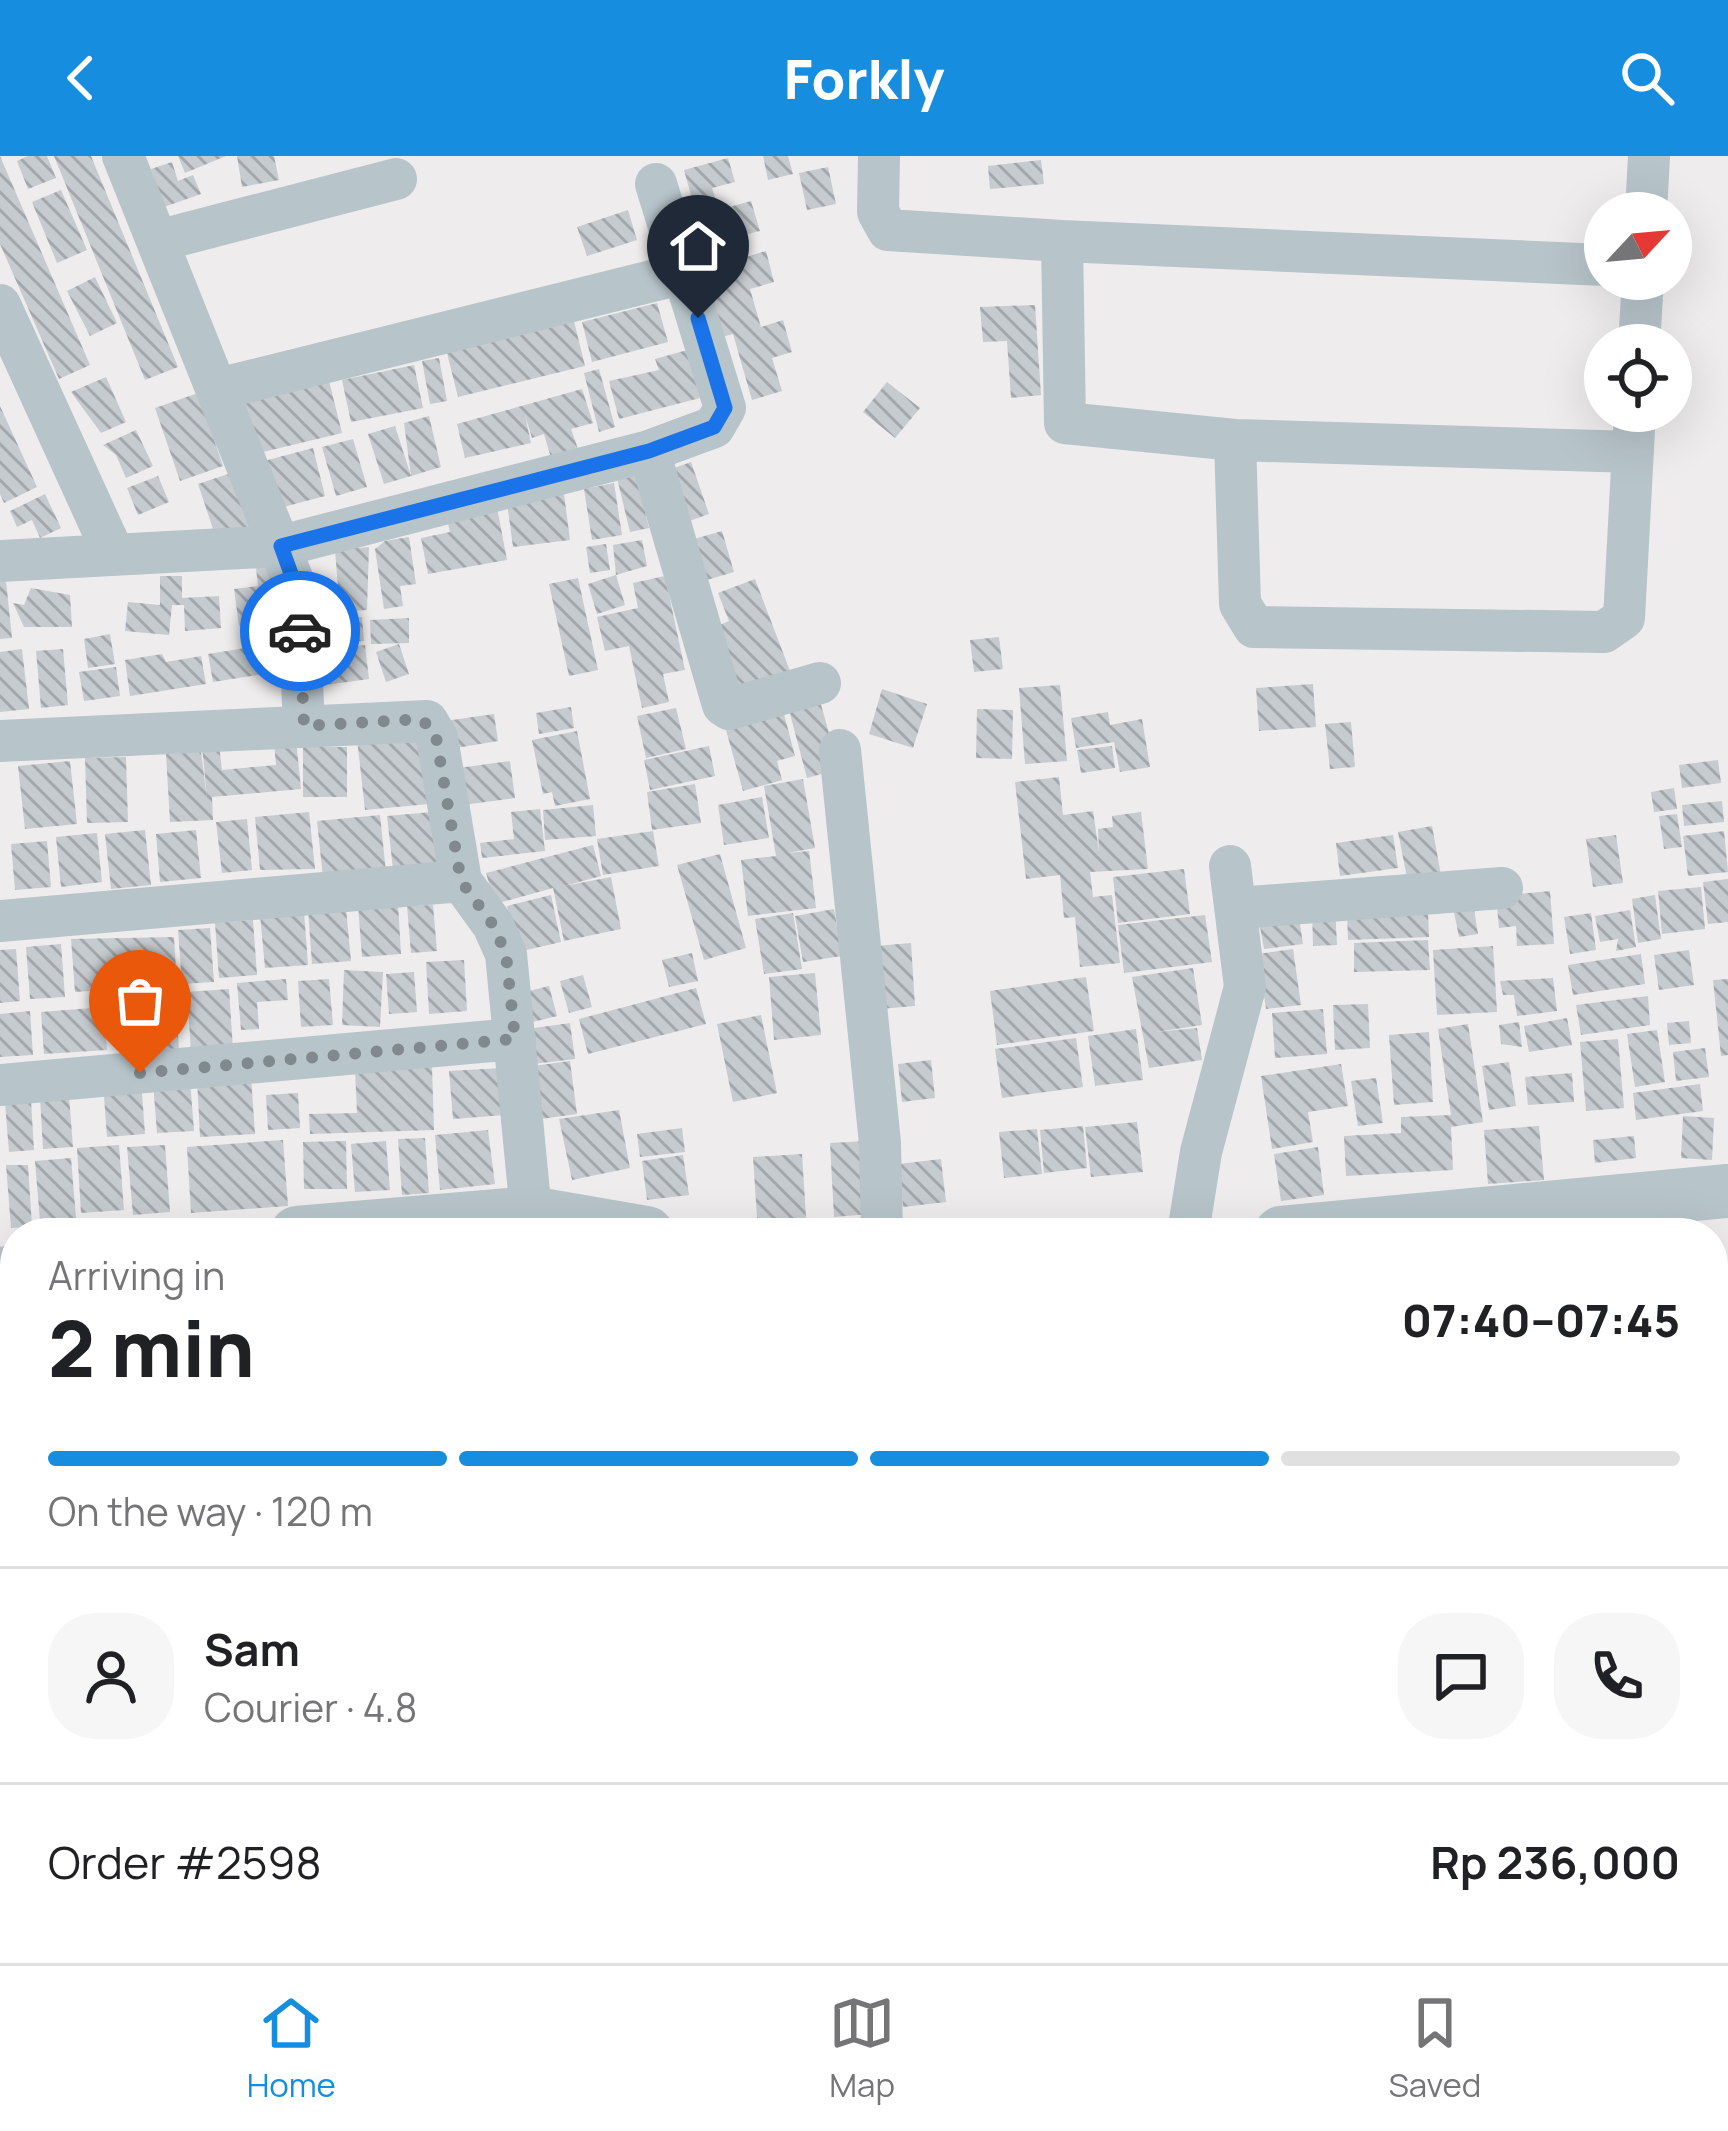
<!DOCTYPE html>
<html lang="en">
<head>
<meta charset="utf-8">
<style>
  body { margin:0; font-family:Manrope,sans-serif; background:#f6f6f6; color:#202124; height:100vh; display:flex; flex-direction:column; font-size:45px; white-space:nowrap }
  * { box-sizing:border-box; margin:0 }
  p { font-size:39px; color:#757577 }
  .icon { flex:none; width:66px; height:66px; fill:none; stroke:currentColor; stroke-width:2; stroke-linecap:round; stroke-linejoin:round }
  .map { position:relative; flex:1; overflow:hidden }
  .panel { position:absolute; left:0px; top:1062px; width:1728px; height:747px; display:flex; flex-direction:column; background:#fff; border-radius:48px 48px 0 0; box-shadow:0 12px 48px #0002 }
  .panel>* { flex:none }
  .needle { width:78px; rotate:64deg }
  .tools { position:absolute; left:1584px; top:36px; display:grid; gap:24px }
  .tools a { display:grid; place-items:center; width:108px; height:108px; border-radius:50%; background:#fff; box-shadow:0 12px 48px #0002; font-size:60px }
  .pin { position:absolute; display:grid; place-items:center; width:102px; height:102px; color:#fff; margin:-123px -51px; border-radius:50% 50% 50% 0; rotate:-45deg; box-shadow:0 0 12px #0007 }
  .pin .icon { rotate:45deg }
  .courier { position:absolute; display:grid; place-items:center; width:120px; height:120px; margin:-60px; border:9px solid #1a73e8; border-radius:50%; background:#fff; color:#222; box-shadow:0 3px 15px #0007 }
  .head em { font-style:normal; font-weight:800 }
  .head div { display:flex; flex-direction:column-reverse }
  .head { display:flex; align-items:center; justify-content:space-between; height:204px; padding:0 48px }
  h1 { font-size:78px; font-weight:800; line-height:90px }
  .bar { display:grid; grid-template-columns:repeat(4,1fr); gap:18px 12px; align-content:center; height:144px; padding:0 48px }
  .bar i { height:15px; border-radius:9px; background:#e0e0e0 }
  .bar .active { background:#168ddf }
  .bar p { grid-column:span 4 }
  .line { display:flex; align-items:center; gap:30px; padding:0 48px; border-top:3px solid #e0e0e0 }
  .line div { flex:1 }
  .round { display:grid; place-items:center; flex:none; width:126px; height:126px; border-radius:48px; background:#f6f6f6 }
  header { display:flex; justify-content:space-between; align-items:center; height:156px; padding:0 48px; background:#168ddf; color:#fff; font-size:54px; font-weight:800 }
  .dock { display:flex; justify-content:space-around; align-items:center; height:168px; border-top:3px solid #e0e0e0; background:#fff; font-size:33px; color:#757577 }
  .dock a { display:grid; justify-items:center; gap:6px }
  .dock .active { color:#168ddf }
  .map>svg:first-child { display:block }
</style>
</head>
<body>
<header><svg class="icon" aria-label="back" viewBox="0 0 24 24"><path d="M15 5l-7 7 7 7"/></svg>Forkly<svg class="icon" aria-label="search" viewBox="0 0 24 24"><circle cx="10" cy="10" r="6"/><path d="M15 15l6 6"/></svg></header>
<div class="map">
<svg width="1728" height="1807" viewBox="0 0 1728 1807">
  <defs>
    <pattern id="building-back-hatch" width="6" height="6" patternUnits="userSpaceOnUse" patternTransform="scale(3)"><rect width="6" height="6" fill="#c6cbcf"/><path d="M-1 5l2 2M0 0l6 6M5-1l2 2" fill="none" stroke="#a3a7ab"/></pattern>
  </defs>
  <rect width="100%" height="100%" fill="#efeced"/>
  <g fill="none" stroke-linecap="round" stroke-linejoin="round">
    <path stroke="#85e7ec" stroke-width="10" d="M1667,1794L1669,1807
      M1138,1807L1155,1794"/>
  </g>
  <path fill="url(#building-back-hatch)" d="M0,0L90,209L59,223L0,88Z
    M28,0H47L56,22L28,33L17,5Z
    M54,0H91L178,211L145,224Z
    M178,0H226L185,17Z
    M237,0H274L279,24L242,31Z
    M763,0H788L793,18L768,24Z
    M728,2L735,26L712,32L719,54L751,45L760,75L740,80L746,101L766,95L774,126L750,133L761,171L783,164L792,196L772,202L782,235L752,244L733,178L714,183L701,141L717,137L702,82L687,86L681,66L697,61L684,14Z
    M1041,4L1044,28L990,33L988,10Z
    M172,6L178,25L193,19L201,38L164,51L151,13Z
    M828,11L836,48L807,54L799,17Z
    M61,34L87,94L57,107L32,46Z
    M628,54L637,84L587,100L577,71Z
    M95,121L117,167L90,180L67,135Z
    M657,147L668,186L592,206L582,166Z
    M1035,149L1041,239L1011,242L1007,185L983,186L980,151Z
    M573,161L585,210L458,241L446,193Z
    M687,194L700,242L619,263L609,225L659,214L655,203Z
    M439,202L447,245L430,248L422,205Z
    M414,209L423,252L351,266L342,224Z
    M599,213L615,271L599,276L584,217Z
    M106,221L126,266L101,277L71,236Z
    M328,221L342,277L255,298L243,241Z
    M887,226L920,252L895,282L863,256Z
    M582,233L593,267L571,273L578,293L551,302L544,278L532,282L525,259L531,287L465,302L457,268Z
    M198,237L223,310L180,325L155,252Z
    M0,250L37,331L4,347L0,338Z
    M429,260L441,311L411,320L384,328L368,278L395,270L411,320L404,267Z
    M136,274L153,310L126,322L116,299L103,289Z
    M353,283L367,331L336,340L322,291Z
    M313,292L325,340L276,353L264,305Z
    M691,306L709,358L681,368L663,316Z
    M240,314L264,382L217,385L198,328Z
    M636,318L649,372L630,376L617,322Z
    M158,320L169,346L138,359L127,332Z
    M614,327L622,379L592,384L584,333Z
    M45,338L61,372L40,382L32,364L17,371L10,355Z
    M564,338L570,384L513,391L507,346Z
    M496,346L507,404L428,418L421,382L450,376L445,355Z
    M722,375L734,416L700,426L687,385Z
    M409,381L416,428L400,430L403,450L384,453L375,393L385,385Z
    M642,384L647,410L616,419L613,389Z
    M606,388L610,414L590,417L586,391Z
    M369,391L367,454L340,456L335,394Z
    M255,403L285,427L266,429L271,465L239,470L234,433L258,430Z
    M616,419L625,449L597,458L588,428Z
    M160,420H182V442L219,440L221,472L185,475L184,449H172L169,479L125,475L128,446L160,449Z
    M665,420L685,514L663,518L669,546L642,552L629,490L605,495L597,461L638,452L633,427Z
    M578,422L598,514L569,520L549,428Z
    M755,423L790,515L734,537L710,473L729,465L718,437Z
    M6,425L12,482L0,483V426Z
    M31,432L70,439L72,471H24L13,447L24,449Z
    M362,461L364,485L313,489L310,464Z
    M409,462V487L371,488L370,464Z
    M110,478L115,508L88,512L84,483Z
    M999,481L1003,513L974,516L970,484Z
    M277,487L282,515L213,526L208,498Z
    M399,488L409,518L386,526L376,496Z
    M365,489L369,523L325,529L321,495Z
    M22,493L29,553L0,556V496Z
    M63,493L68,549L41,552L36,495Z
    M162,498L166,506L201,500L206,528L130,540L125,504Z
    M116,511L120,540L84,545L79,516Z
    M1313,528L1316,571L1259,575L1256,532Z
    M1060,529L1067,605L1025,608L1019,532Z
    M882,533L927,548L913,592L869,578Z
    M820,545L839,613L807,622L789,554Z
    M571,551L574,572L539,578L536,557Z
    M676,552L686,593L646,602L637,560Z
    M977,553L1013,554L1012,603L976,602Z
    M1108,556L1110,569L1142,563L1150,611L1120,616L1114,586L1076,592L1071,562Z
    M494,558L498,585L450,593L445,565Z
    M784,558L795,600L777,605L782,624L743,635L726,574Z
    M1351,566L1355,611L1330,613L1325,568Z
    M577,575L590,643L555,650L552,636L543,638L532,584Z
    M422,576L429,648L365,654L357,583Z
    M296,583L301,633L212,641L213,664L170,666L166,598L201,596L207,642L202,590L219,589L222,614L276,609L274,585Z
    M709,590L715,620L650,634L644,604Z
    M1112,590L1115,612L1081,617L1077,594Z
    M303,591H347V641H303Z
    M126,601L128,666L87,667L85,602Z
    M1718,604L1721,627L1682,632L1679,609Z
    M70,605L77,668L25,673L18,610Z
    M510,605L515,642L463,649L458,612Z
    M1059,621L1063,659L1093,655L1099,696L1098,673L1113,671L1112,660L1141,656L1148,713L1090,716L1093,741L1112,739L1120,807L1080,811L1075,761L1064,762L1060,719L1026,723L1015,626Z
    M803,623L815,692L787,697L809,695L816,752L748,760L741,704L776,700L764,630Z
    M695,628L701,667L652,674L647,636Z
    M1674,632L1677,653L1654,656L1651,636Z
    M762,641L769,682L724,689L718,649Z
    M1722,645L1724,666L1684,670L1682,649Z
    M593,649L596,680L545,684L543,654Z
    M540,653L545,695L482,702L480,687L514,683L511,656Z
    M309,656L315,713L260,714L255,661Z
    M432,656L437,709L393,713L387,660Z
    M1677,658L1682,691L1664,693L1659,660Z
    M380,659L386,716L323,722L317,665Z
    M247,663L252,714L222,717L216,666Z
    M1432,670L1443,730L1410,737L1398,676Z
    M145,674L151,729L111,733L105,678Z
    M196,674L201,722L160,726L156,678Z
    M653,675L659,710L603,719L597,683Z
    M1724,675L1728,716L1688,720L1683,680Z
    M97,677L102,726L61,731L56,681Z
    M1393,679L1398,712L1340,720L1336,687Z
    M1616,679L1623,727L1593,731L1586,683Z
    M47,685L51,731L15,734L11,688Z
    M593,689L601,720L564,730L611,721L621,773L564,785L553,732L495,748L486,717Z
    M720,698L746,792L704,804L677,709Z
    M1184,713L1190,758L1118,767L1113,721Z
    M1728,723V766L1708,768L1703,726Z
    M1701,731L1705,773L1662,778L1658,735Z
    M1550,735L1554,788L1517,790L1516,770L1499,772L1496,740Z
    M551,739L561,786L518,796L507,750Z
    M1655,739L1661,783L1638,787L1632,743Z
    M398,747L401,798L362,801L358,750Z
    M433,749L437,795L411,797L407,750Z
    M1335,751L1337,789L1313,790L1312,752Z
    M346,752L351,805L312,808L308,754Z
    M834,753L842,800L803,806L795,760Z
    M1474,753L1478,778L1459,781L1454,756Z
    M1630,754L1636,791L1616,795L1618,783L1600,786L1595,760Z
    M1298,755L1303,788L1264,793L1258,760Z
    M304,756L308,809L265,812L260,759Z
    M1428,756L1429,781L1348,784L1347,759Z
    M793,757L802,813L764,818L755,763Z
    M1591,757L1596,794L1570,798L1564,761Z
    M1205,759L1212,806L1124,817L1118,769Z
    M253,764L257,819L219,822L215,767Z
    M210,772L214,826L182,828L178,774Z
    M174,781L177,829L75,836L71,783Z
    M1428,784L1430,814L1354,816V787Z
    M911,787L915,850L880,853L875,790Z
    M61,788L65,841L30,843L26,791Z
    M1493,790L1497,856L1437,859L1433,794Z
    M16,793L20,845L0,847V794Z
    M1293,793L1301,849L1266,853L1258,798Z
    M1689,794L1694,829L1659,834L1654,799Z
    M692,797L698,825L669,831L662,804Z
    M1641,798L1645,828L1573,839L1568,809Z
    M464,804L467,855L429,858L426,806Z
    M1193,812L1202,869L1156,876L1197,872L1202,904L1149,912L1132,821Z
    M344,814L383,816L380,871L342,869Z
    M414,816L417,856L389,858L386,818Z
    M815,817L821,879L774,884L769,821Z
    M583,819L592,851L569,857L560,825Z
    M1086,821L1094,875L997,889L990,835Z
    M1553,822L1557,855L1517,860L1514,839H1503L1500,825Z
    M286,823L288,844L257,846L259,873L241,874L237,827Z
    M329,823L333,869L301,871L298,825Z
    M1728,823V899L1721,900L1713,824Z
    M549,830L557,860L525,868L517,838Z
    M696,832L706,868L588,898L579,863Z
    M229,833L233,893L191,896L187,836Z
    M175,838L179,893L126,897L122,842Z
    M1648,840L1650,869L1581,879L1576,849Z
    M1368,848L1370,892L1335,894L1333,849Z
    M104,851L107,894L44,898L41,856Z
    M1323,853L1327,898L1275,902L1272,857Z
    M30,855L33,899L0,901V858Z
    M761,859L777,937L733,946L717,868Z
    M1567,862L1572,889L1529,896L1524,870Z
    M1689,865L1691,887L1669,889L1667,867Z
    M1519,866L1522,891L1501,888L1499,869Z
    M570,867L575,903L525,909L520,874Z
    M1468,868L1483,966L1451,971L1453,1014L1346,1020L1344,980L1401,977V961L1451,959L1438,873Z
    M1136,873L1143,924L1095,930L1088,880Z
    M1657,874L1665,926L1635,931L1627,878Z
    M1429,876L1433,946L1394,949L1389,879Z
    M1076,882L1083,931L1002,942L995,893Z
    M1618,883L1624,952L1586,955L1580,886Z
    M1705,892L1709,921L1676,925L1673,896Z
    M931,904L935,942L902,946L898,908Z
    M570,905L577,958L534,964L526,911Z
    M1509,906L1516,950L1489,954L1482,910Z
    M1341,908L1348,950L1308,956L1313,986L1272,993L1261,920Z
    M432,911L434,974L310,978L309,958L357,957L355,913Z
    M502,912L505,959L453,963L449,915Z
    M1572,917L1574,946L1528,949L1525,921Z
    M251,920L255,978L200,981L197,923Z
    M1376,922L1383,967L1358,970L1351,925Z
    M141,924L145,978L107,981L103,927Z
    M190,924L194,975L157,977L153,926Z
    M1700,928L1703,955L1636,964L1633,937Z
    M298,937L300,972L268,974L266,939Z
    M69,940L73,991L43,993L40,942Z
    M31,945L34,994L9,996L5,947Z
    M619,954L630,1012L572,1024L559,963Z
    M1683,960L1714,962L1712,1004L1681,1002Z
    M1137,966L1143,1016L1091,1021L1085,971Z
    M1083,970L1087,1012L1044,1017L1040,974Z
    M1539,970L1544,1024L1488,1028L1484,974Z
    M682,972L685,996L640,1001L637,978Z
    M1037,973L1042,1018L1004,1022L999,976Z
    M488,974L495,1028L440,1034L435,979Z
    M1634,980L1636,1002L1595,1007L1593,984Z
    M425,982L429,1037L402,1039L398,983Z
    M283,984L288,1050L191,1057L187,991Z
    M346,985L347,1033H304L303,986Z
    M386,985L390,1034L355,1036L351,988Z
    M866,985L870,1058L834,1061L830,987Z
    M119,989L124,1054L81,1057L77,992Z
    M165,989L170,1056L133,1059L127,991Z
    M1318,991L1324,1039L1281,1045L1274,998Z
    M802,998L807,1077H758L753,1001Z
    M683,999L689,1039L647,1044L642,1005Z
    M71,1002L76,1062L40,1065L35,1005Z
    M941,1003L946,1046L903,1051L899,1008Z
    M6,1009H28L32,1071L11,1072Z
    M15,1129V1175L0,1177V1131Z
    M15,1185V1241H12L4,1187Z
    M1713,1293H1728V1351H1713Z
    M15,1348V1388L4,1390L0,1351Z
    M1723,1554L1728,1630L1713,1631V1556Z
    M15,1605V1668H10L4,1606Z
    M1728,1679V1803L1699,1807L1697,1794H1713V1681Z
    M12,1686L14,1718L0,1719V1687Z
    M37,1794H84L85,1807H38Z
    M98,1794H150L152,1807H99Z
    M207,1794H255L256,1807H209Z
    M361,1794H409L411,1807H363Z
    M591,1794L593,1807H540L538,1797Z
    M703,1794H763L766,1807H706Z
    M828,1794H920L922,1807H829Z
    M1326,1794H1356L1358,1807H1329Z
    M1458,1794H1544L1547,1807H1449L1447,1797Z
    M1550,1794H1578L1581,1807H1552Z
    M1644,1794L1646,1807H1604L1603,1797Z"/>
  <g fill="none" stroke-linecap="round" stroke-linejoin="round">
    <path stroke="#b7c4ca" stroke-width="42" d="M123,0L298,437L304,570
      M879,0L878,56L888,74L1062,85L1065,267L1235,284L1240,448L1254,471L1604,476L1624,462L1635,255
      M1646,57L1649,0
      M157,85L396,23
      M1062,85L1605,109
      M0,149L114,399
      M1639,189L1643,123
      M218,233L684,117
      M1235,284L1633,296
      M649,295L723,549L729,553L820,527
      M0,405L281,390L649,295L714,271L725,252L656,28
      M0,585L427,565L437,582L461,725L493,769L506,798L531,1057
      M840,594L880,987L882,1077
      M1237,752L1502,732
      M0,765L461,725
      M0,929L515,883
      M1188,1077L1201,996L1245,831L1230,710
      M0,1263L15,1261
      M1713,1358L1728,1360
      M0,1430L15,1429
      M0,1593L15,1592
      M11,1761L15,1760
      M177,1794L179,1807
      M354,1794L356,1807
      M524,1794L527,1807
      M693,1794L695,1807
      M1392,1794L1399,1807"/>
    <path stroke="#b7c4ca" stroke-width="54" d="M297,1077L531,1057L647,1077
      M1281,1077L1728,1035
      M0,1118L15,1116"/>
  </g>
  <g fill="none" stroke-linecap="round" stroke-linejoin="round">
    <path stroke="#80898d" stroke-width="12" stroke-dasharray="0 21.6" d="M140,917L515,883L506,798L493,769L461,725L435,575L420,563L304,570L300,475"/>
    <path stroke="#1a73e8" stroke-width="15" d="M300,475L298,437L281,390L649,295L714,271L725,252L698,162"/>
  </g>
</svg>
<div class="tools">
<a><svg class="needle" viewBox="-14 -14 28 28"><path d="M0-13l5 13h-10z" fill="#e53935"/><path d="M0 13l5-13h-10z" fill="#757577"/></svg></a>
<a><svg class="icon" aria-label="locate" viewBox="0 0 24 24"><circle cx="12" cy="12" r="6"/><path d="M12 2v4M12 18v4M2 12h4M18 12h4"/></svg></a>
</div>
<div class="pin" style="left:140px;top:917px;background:#ea580c"><svg class="icon" aria-label="bag" viewBox="0 0 24 24"><path d="M5 8h14l-1 12H6zM9 8a3 3 0 0 1 6 0"/></svg></div>
<div class="pin" style="left:698px;top:162px;background:#1f2937"><svg class="icon" aria-label="home" viewBox="0 0 24 24"><path d="M3 11l9-7 9 7M6 9v11h12V9"/></svg></div>
<div class="courier" style="left:300px;top:475px"><svg class="icon" aria-label="car" viewBox="0 0 24 24"><path d="M5 17H2v-5l4-1 3-4h7l3 4 3 1v5h-3M9 17h6M6 11h13"/><circle cx="7" cy="17" r="2"/><circle cx="17" cy="17" r="2"/></svg></div>
<section class="panel">
<div class="head"><div><h1>2 min</h1><p>Arriving in</p></div><em>07:40–07:45</em></div>
<div class="bar"><i class="active"></i><i class="active"></i><i class="active"></i><i></i><p>On the way · 120 m</p></div>
<div class="line" style="height:216px"><a class="round"><svg class="icon" aria-label="person" viewBox="0 0 24 24"><circle cx="12" cy="8" r="4"/><path d="M4 21q1-7 8-7t8 7"/></svg></a><div><b>Sam</b><p>Courier · 4.8</p></div><a class="round"><svg class="icon" aria-label="chat" viewBox="0 0 24 24"><path d="M4 5h16v11H9l-5 4z"/></svg></a><a class="round"><svg class="icon" aria-label="phone" viewBox="0 0 24 24"><path d="M5 4h4l2 5-3 2q2 4 5 5l2-3 5 2v4C11 20 4 13 5 4z"/></svg></a></div>
<div class="line" style="height:156px"><div>Order #2598</div><b>Rp 236,000</b></div>
</section>
</div>
<nav class="dock">
<a class="active"><svg class="icon" aria-label="home" viewBox="0 0 24 24"><path d="M3 11l9-7 9 7M6 9v11h12V9"/></svg>Home</a>
<a><svg class="icon" aria-label="map" viewBox="0 0 24 24"><path d="M3 6l6-2 6 2 6-2v14l-6 2-6-2-6 2zM9 4v14M15 6v14"/></svg>Map</a>
<a><svg class="icon" aria-label="saved" viewBox="0 0 24 24"><path d="M7 4h10v16l-5-4-5 4z"/></svg>Saved</a>
</nav>
</body>
</html>
